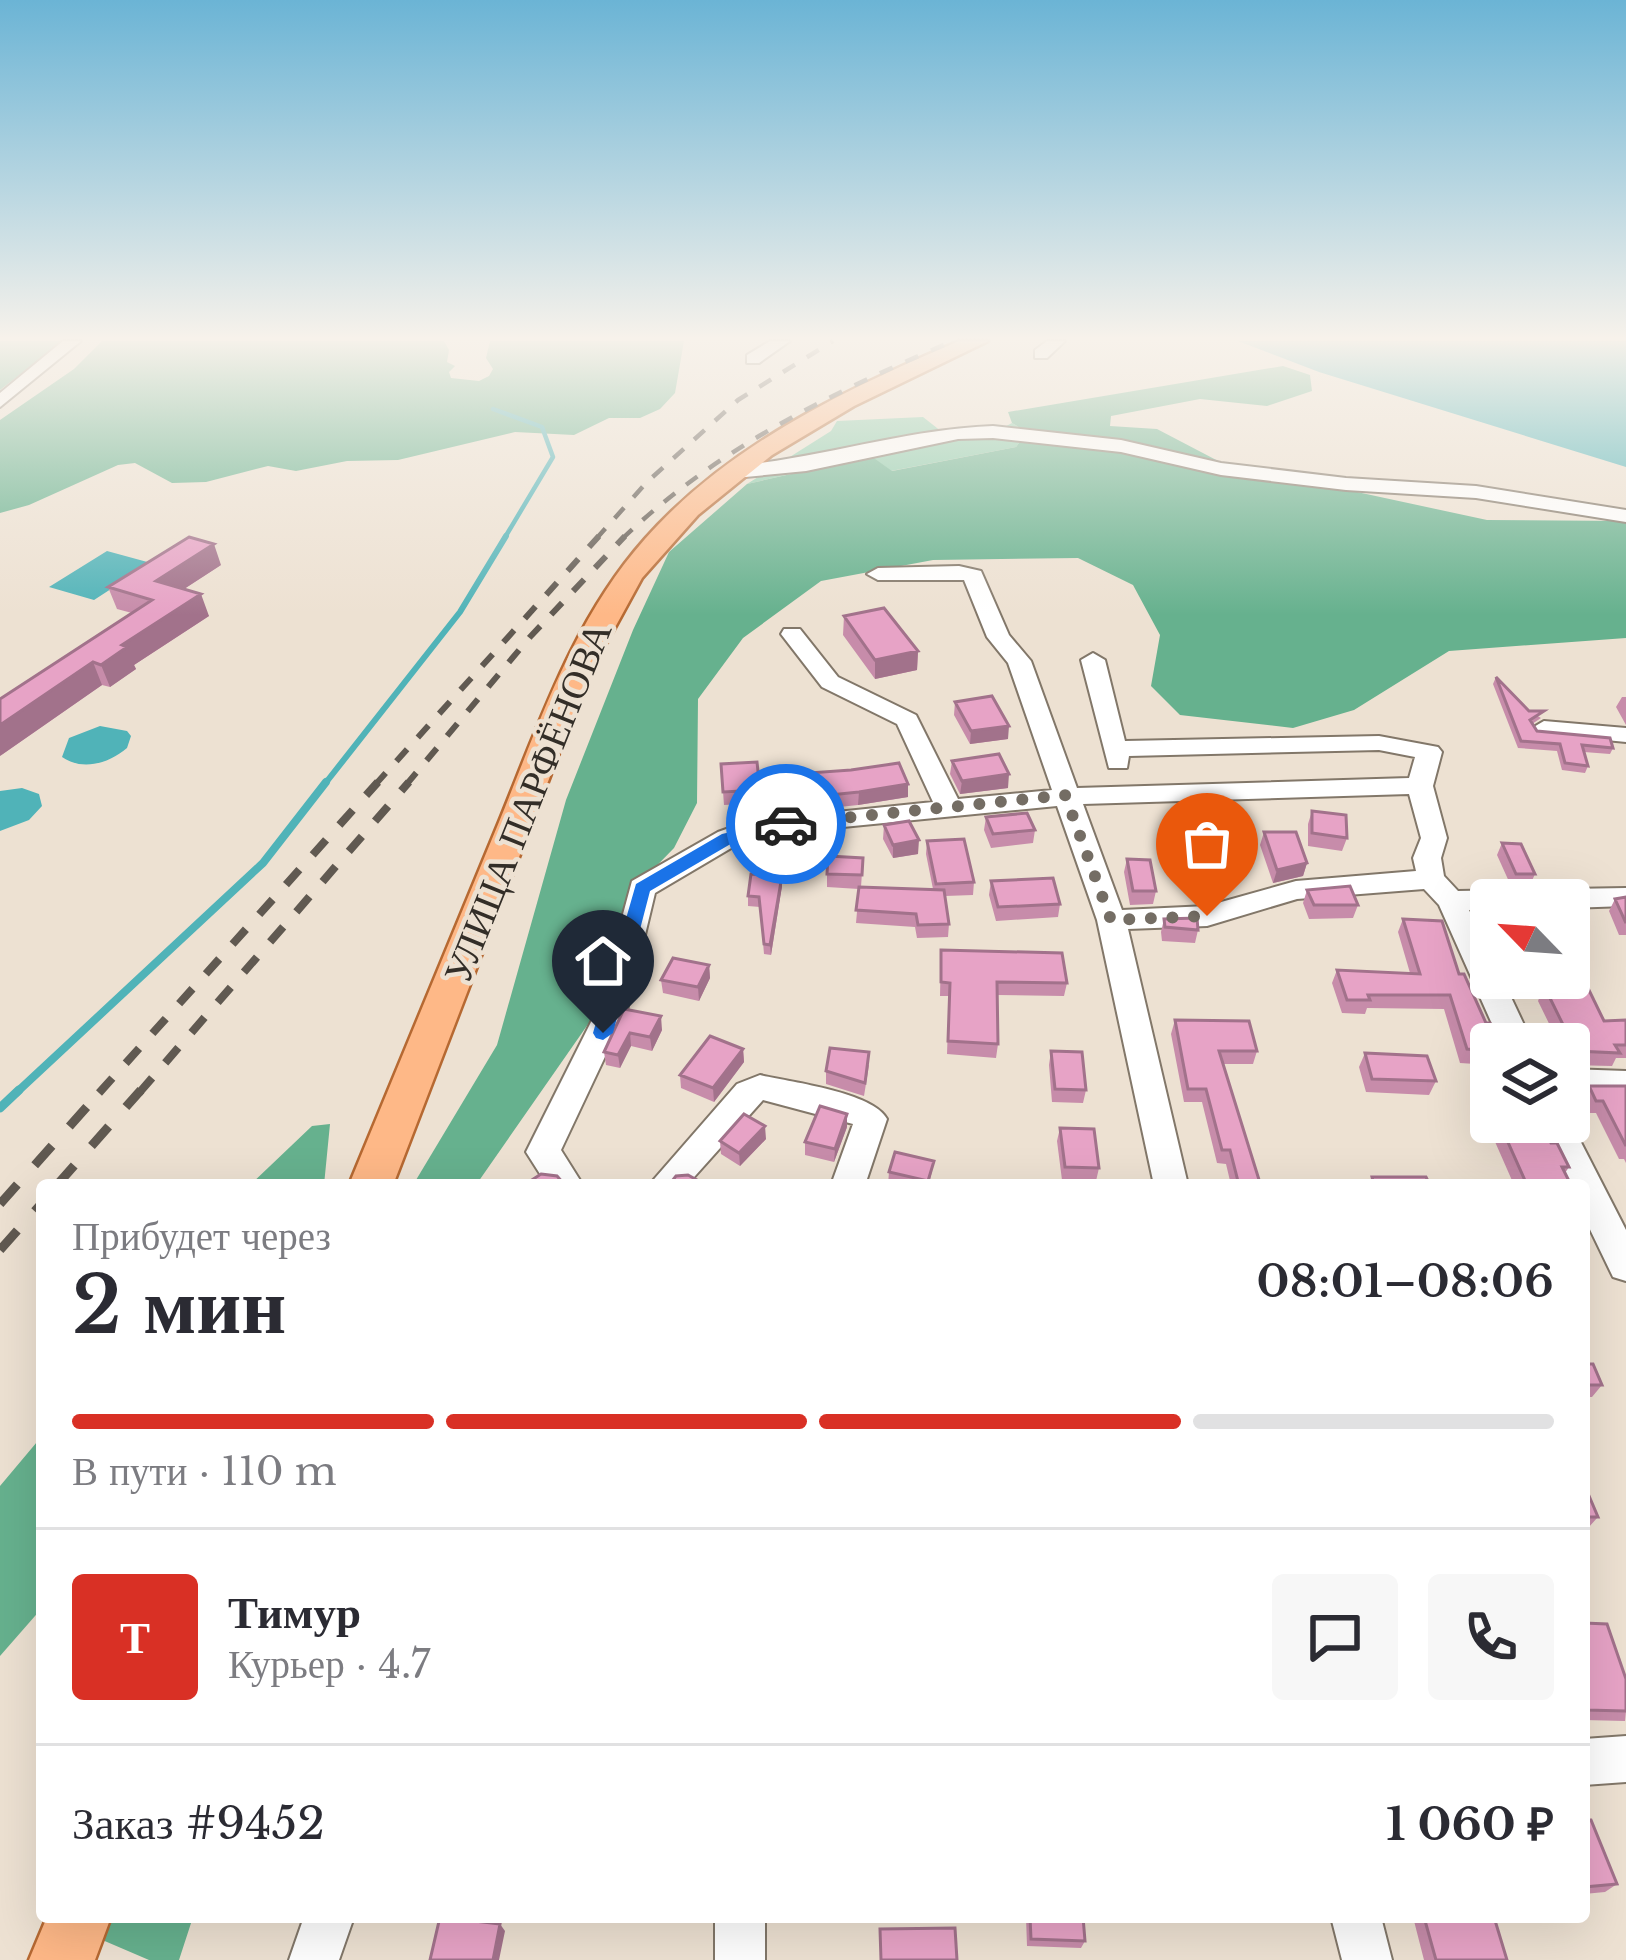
<!DOCTYPE html>
<html lang="ru">
<head>
<meta charset="utf-8">
<style>
  body { margin:0; font-family:"Libre Baskerville",serif; background:#f7f7f7; color:#2b2b33; height:100vh; display:flex; flex-direction:column; font-size:45px; white-space:nowrap }
  * { box-sizing:border-box; margin:0 }
  p { font-size:39px; color:#7c7c81 }
  .icon { flex:none; width:66px; height:66px; fill:none; stroke:currentColor; stroke-width:2; stroke-linecap:round; stroke-linejoin:round }
  .map { position:relative; flex:1; overflow:hidden }
  .drawer { position:absolute; left:36px; top:1179px; width:1554px; height:744px; display:flex; flex-direction:column; background:#fff; border-radius:12px; box-shadow:0 12px 48px #0002 }
  .drawer>* { flex:none }
  .needle { width:78px; rotate:295deg }
  .tools { position:absolute; left:1470px; top:879px; display:grid; gap:24px }
  .tools a { display:grid; place-items:center; width:120px; height:120px; border-radius:12px; background:#fff; box-shadow:0 12px 48px #0002; font-size:60px }
  .pin { position:absolute; display:grid; place-items:center; width:102px; height:102px; color:#fff; margin:-123px -51px; border-radius:50% 50% 50% 0; rotate:-45deg; box-shadow:0 0 12px #0007 }
  .pin .icon { rotate:45deg }
  .courier { position:absolute; display:grid; place-items:center; width:120px; height:120px; margin:-60px; border:9px solid #1a73e8; border-radius:50%; background:#fff; color:#222; box-shadow:0 3px 15px #0007 }
  .headline em { font-style:normal; font-weight:600 }
  .headline div { display:flex; flex-direction:column-reverse }
  .headline { display:flex; align-items:center; justify-content:space-between; height:204px; padding:0 36px }
  h1 { font-size:78px; font-weight:600; line-height:90px }
  .bar { display:grid; grid-template-columns:repeat(4,1fr); gap:18px 12px; align-content:center; height:144px; padding:0 36px }
  .bar i { height:15px; border-radius:9px; background:#e1e1e2 }
  .bar .on { background:#d93025 }
  .bar p { grid-column:span 4 }
  .line { display:flex; align-items:center; gap:30px; padding:0 36px; border-top:3px solid #e1e1e2 }
  .line div { flex:1 }
  .round { display:grid; place-items:center; flex:none; width:126px; height:126px; border-radius:12px; background:#f7f7f7 }
  .map>svg:first-child { display:block }
</style>
</head>
<body>
<div class="map">
<svg width="1626" height="1960" viewBox="0 0 1626 1960">
  <rect width="100%" height="100%" fill="#ede1d2"/>
  <path fill="#86caa9" d="M923,417L951,439L987,436L1012,423L1027,432L1016,447L891,471L870,456L747,484L831,431L837,421Z"/>
  <path fill="#66b18e" d="M0,341H63L0,390Z
    M102,341H444L449,350L447,362L455,366L449,372L451,378L479,381L489,376L493,369L486,358L490,341H684L675,393L660,409L640,418H609L574,435L515,432L398,460L347,461L296,471L268,466L206,482L172,483L135,463L118,465L29,505L0,513V420L74,369Z
    M1283,366L1310,375L1312,391L1267,406L1200,399L1111,416L1110,426L1157,429L1222,463L1487,520L1626,521V638L1449,651L1354,710L1293,728L1180,715L1151,686L1160,635L1133,585L1078,558L933,560L821,581L743,638L698,699L697,803L674,848L634,889L607,997L476,1185H413L497,1045L566,800L633,630L669,552L747,484L871,456L892,471L1016,447L1027,432L1012,423L1008,412Z
    M330,1124L324,1185H250L312,1126Z
    M42,1436V1608L0,1656V1486Z
    M109,1917H193L179,1960H149L100,1939Z"/>
  <path fill="#50b3b8" d="M1238,341H1626V467L1319,372Z
    M107,551L151,563L94,600L49,587Z
    M100,726L127,731L131,736L127,748C108,764 82,771 62,757L69,738Z
    M22,788L39,794L42,806L29,820L0,831V791Z"/>
  <g fill="none" stroke-linecap="round" stroke-linejoin="round">
    <path stroke="#50b3b8" stroke-width="4.5" d="M493,409L542,427L553,457L504,539"/>
    <path stroke="#50b3b8" stroke-width="6" d="M324,785L460,612L506,536"/>
    <path stroke="#50b3b8" stroke-width="8" d="M16,1093L263,863L326,782"/>
    <path stroke="#50b3b8" stroke-width="9" d="M0,1108L19,1090"/>
    <defs>
      <path id="minor" d="M63,341H81L0,407V393Z
        M770,341H790L759,363H747V355Z
        M1047,341H1065L1047,358H1035V350Z
        M993,426L1121,440L1221,463L1346,478L1476,486L1626,510V522L1476,498L1346,490L1221,475L1121,452L993,438L958,439L806,471L735,478L725,472L735,466C821,458 907,429 993,426Z
        M959,566L981,571L1009,635L1031,661L1077,788L1409,778L1415,757L1379,750L1129,756L1127,768H1109L1081,660L1093,653L1105,660L1125,741L1379,736L1438,747L1442,752L1433,786L1447,838L1441,858L1444,876L1458,891L1626,888V906L1569,908V900H1491V909L1469,910L1491,956V978H1502L1533,1044H1501L1439,905L1424,889L1297,899L1207,926L1128,929L1188,1185H1154L1097,920L1057,806L762,835L738,844L655,893L627,1010L561,1150L583,1185H547L526,1152L597,1010L632,881L718,832L749,821L933,802L897,724L822,687L781,634L784,629H800L838,677L916,715L958,799L1052,790L1008,663L987,637L964,580H878L867,574L878,568ZM1409,794L1421,838L1413,858L1416,871L1296,881L1207,906L1122,910L1083,804Z
        M1544,721L1626,728V742L1535,733L1532,728Z
        M1569,1069L1626,1071V1095L1569,1093Z
        M760,1075C790,1082 873,1092 887,1119L865,1185H831L853,1124L763,1100L687,1185H649L737,1084Z
        M1569,1119L1626,1230V1281L1613,1277L1584,1217V1185H1568L1537,1122Z
        M1626,1736V1782L1584,1785V1739Z
        M304,1917H354L339,1960H289Z
        M715,1917H765V1960H715Z
        M1331,1917H1381L1392,1960H1342Z"/>
      <path id="major" d="M959,341H988L854,406L772,455L698,515L642,578L589,675L393,1185H349C399,1064 449,943 499,822C539,724 573,620 645,539C728,445 844,390 959,341Z
        M47,1917H111L95,1960H29Z"/>
    </defs>
    <use href="#minor" stroke="#827769" stroke-width="4"/>
    <use href="#major" stroke="#b66932" stroke-width="5"/>
    <use href="#minor" fill="#fff" fill-rule="evenodd"/>
    <use href="#major" fill="#feb887" fill-rule="evenodd"/>
    <path stroke="#605951" stroke-width="4.5" stroke-dasharray="14 14" stroke-linecap="butt" d="M596,539L647,482L738,400L833,341
      M622,539C718,447 832,393 953,341"/>
    <path stroke="#605951" stroke-width="6" stroke-dasharray="16 16" stroke-linecap="butt" d="M375,785L599,536
      M406,785L530,637L625,536"/>
    <path stroke="#605951" stroke-width="8" stroke-dasharray="20 20" stroke-linecap="butt" d="M99,1093L378,782
      M139,1093L409,782"/>
    <path stroke="#605951" stroke-width="9" stroke-dasharray="26 26" stroke-linecap="butt" d="M57,1185L141,1090
      M0,1204L102,1090
      M0,1250L42,1203"/>
  </g>
  <path fill="#c78caa" d="M221,565L184,589L209,616L134,665L136,669L110,687L102,685L0,756L132,613L117,609L108,587Z
    M844,616L918,651L917,670L875,679L843,635Z
    M1496,677L1529,711L1541,718L1532,724L1537,731L1613,748L1610,754L1584,752L1588,766L1585,773L1562,770L1557,751L1518,748L1493,684Z
    M1622,697H1626V725L1616,707Z
    M955,702L1008,739L970,744L954,715Z
    M952,761L1008,788L960,794L950,774Z
    M721,764L760,790V803L724,805Z
    M794,774L908,797L858,805L801,811L794,787Z
    M1312,811L1347,838L1342,851L1308,846V824Z
    M986,817L1035,830L1033,843L991,848L984,830Z
    M884,825L918,854L893,858L883,839Z
    M1264,832L1307,863L1303,876L1273,883L1260,845Z
    M927,841L974,882L973,895L945,896L949,924L948,937L917,938L915,927L856,923L859,889L827,887V874L863,858L861,887L933,889L926,854Z
    M1502,843L1535,874L1530,885L1511,886L1497,855Z
    M1127,859L1156,891L1153,904L1130,905L1124,872Z
    M991,881L1060,904L1058,917L996,921L989,895Z
    M782,886L771,955L764,954L760,907L748,906V896Z
    M1307,890L1358,905L1353,918L1309,919L1303,903Z
    M1626,897V935H1619L1609,911L1615,899Z
    M1164,919L1198,930L1195,943L1162,941L1161,932Z
    M1403,919L1459,974L1491,1044V1065L1460,1063L1444,1009L1367,1008L1365,1014L1342,1013L1332,983L1337,970L1410,973L1398,932Z
    M941,950L1067,983L1064,996L997,995L998,1044L996,1058L947,1054L949,996H940Z
    M709,965L710,978L699,1001L663,993L661,980Z
    M1533,978H1569L1604,1021L1626,1020V1058H1616L1612,1066L1569,1065V1044H1559L1538,1001L1540,996Z
    M624,1009L662,1030L652,1051L631,1046L620,1068L606,1065L604,1052Z
    M1175,1020L1257,1051L1253,1064H1223L1260,1183L1279,1185H1231L1226,1164L1217,1163L1202,1102H1184L1171,1034Z
    M743,1049L744,1062L714,1102L681,1088L680,1075Z
    M1051,1051L1086,1090L1083,1103L1052,1102L1049,1065Z
    M1365,1053L1436,1081L1429,1095L1366,1092L1359,1067Z
    M869,1065L864,1096L826,1084V1071Z
    M1589,1086H1626V1163L1624,1159H1619L1596,1113H1589L1582,1098Z
    M1484,1089H1491V1122H1542L1551,1143L1569,1167L1565,1173L1571,1185H1514L1478,1103Z
    M847,1127L834,1162L805,1155V1142Z
    M1060,1128L1099,1168L1096,1181L1062,1180L1057,1141Z
    M766,1139L740,1166L721,1154L720,1141Z
    M934,1161L929,1185H888L889,1172Z
    M1584,1364L1602,1385L1592,1397H1584Z
    M1584,1484L1598,1517L1588,1528H1584Z
    M1584,1623L1626,1711L1625,1721L1584,1720Z
    M1584,1820L1617,1884L1605,1892L1584,1894Z
    M1026,1917H1083L1085,1941L1081,1948L1027,1946Z
    M1494,1917L1507,1960H1424L1413,1917Z"/>
  <path fill="#a2728b" d="M214,544L221,565L164,602L156,581Z
    M201,594L209,616L134,665L136,669L110,687L101,665L122,645Z
    M918,651L917,670L875,679V660Z
    M93,662L102,685L0,756V725Z
    M1009,726L1008,739L970,744L971,731Z
    M1009,774L1008,788L960,794L962,781Z
    M908,784V797L858,805L859,792Z
    M919,840L918,854L893,858V845Z
    M1307,863L1303,876L1273,883L1277,870Z
    M782,876V886L771,955L770,945Z
    M709,965L710,978L699,1001L698,987Z
    M661,1016L662,1030L652,1051L650,1037Z
    M630,1033L631,1046L620,1068L618,1055Z
    M743,1049L744,1062L714,1102L713,1088Z
    M847,1114V1127L834,1162L835,1149Z
    M765,1126L766,1139L740,1166L739,1153Z
    M500,1924L505,1931L499,1960H493Z"/>
  <path fill="#e7a3c6" stroke="#a2728b" stroke-width="3" d="M189,537L214,544L156,581L201,594L122,645L127,647L101,665L93,662L0,725V699L152,600L108,587Z
    M884,608L918,651L875,660L844,616Z
    M1496,677L1529,711H1544L1530,720L1537,731L1610,738L1613,748L1582,745L1588,766L1565,763L1560,744L1521,741Z
    M992,696L1009,726L971,731L955,702Z
    M999,754L1009,774L962,781L952,761Z
    M757,762L760,790L723,792L721,764Z
    M899,763L908,784L859,792L801,798L794,774L851,770Z
    M1312,811L1346,815L1347,838L1312,833Z
    M1027,813L1035,830L993,834L986,817Z
    M909,821L919,840L893,845L884,825Z
    M1264,832H1296L1307,863L1277,870Z
    M964,839L974,882L936,884L927,841Z
    M1502,843L1521,844L1535,874H1516Z
    M828,856L863,858L862,875L827,874Z
    M1127,859L1150,860L1156,891H1133Z
    M751,874L782,876L770,945L764,944L759,897L748,896Z
    M1053,878L1060,904L998,907L991,881Z
    M1350,886L1358,905H1314L1307,890Z
    M859,887L944,890L949,924L918,925L916,914L856,910Z
    M1626,897V923L1615,899Z
    M1197,918L1198,930L1165,927L1164,919Z
    M1403,919L1442,921L1459,974H1464L1486,1023H1490L1497,1044H1491V1051L1467,1049L1450,995H1368L1370,1000H1347L1337,970L1420,974Z
    M1569,949L1604,1021L1626,1020V1045H1615L1620,1053L1576,1051L1545,988H1549L1545,978H1569Z
    M941,950L1062,953L1067,983L997,982L998,1044L948,1041L950,983L941,982Z
    M673,958L709,965L698,987L661,980Z
    M624,1009L661,1016L650,1037L630,1033L618,1055L604,1052Z
    M1175,1020L1249,1021L1257,1051H1219L1260,1183H1278L1279,1185H1239L1230,1150H1222L1206,1089H1188Z
    M710,1036L743,1049L713,1088L680,1075Z
    M830,1048L869,1052L865,1083L826,1071Z
    M1051,1051L1082,1052L1086,1090L1055,1089Z
    M1365,1053L1427,1056L1436,1081L1372,1079Z
    M1589,1086H1626V1146L1603,1101H1596Z
    M1484,1089H1491V1104Z
    M820,1106L847,1114L835,1149L805,1142Z
    M744,1114L765,1126L739,1153L720,1141Z
    M1499,1122H1542L1551,1143H1557L1569,1167H1562L1571,1185H1527Z
    M1060,1128L1094,1129L1099,1168L1065,1167Z
    M895,1152L934,1161L928,1181L889,1172Z
    M541,1174L557,1176L564,1184L524,1185Z
    M688,1175L706,1185H669L676,1176Z
    M1372,1177H1426L1430,1185H1374Z
    M1584,1364H1593L1602,1385H1584Z
    M1584,1484L1598,1517H1584Z
    M1584,1623L1607,1624L1626,1679V1711L1586,1710L1584,1704Z
    M1584,1820H1591L1617,1884L1584,1887Z
    M440,1917L500,1924L493,1960H430Z
    M1030,1917H1083L1085,1941L1031,1939Z
    M1424,1917H1494L1507,1960H1436Z
    M955,1928L957,1960H881L880,1929Z"/>
  <linearGradient id="sky" x2="0" y2="1"><stop stop-color="#6bb4d5"/><stop offset="0.55" stop-color="#f7f2eb"/><stop offset="1" stop-color="#f7f2eb" stop-opacity="0"/></linearGradient>
  <rect width="1626" height="615" fill="url(#sky)"/>
  <path fill="#1a73e8" d="M786,819L792,820V828L734,842L650,891L613,1033L603,1040L596,1038L593,1033L636,884L722,834Z"/>
  <g fill="none" stroke-linecap="round" stroke-linejoin="round">
    <path stroke="#746d64" stroke-width="12" stroke-dasharray="0 21.6" d="M786,824L1065,795L1111,920L1207,916"/>
  </g>
  <g text-anchor="middle" stroke-width="9" stroke-linejoin="round" paint-order="stroke">
    <g font-size="39" fill="#332e28" stroke="#ede1d2">
      <text transform="translate(527 802) rotate(-68)" y="14">УЛИЦА ПАРФЁНОВА</text>
    </g>
  </g>
</svg>
<div class="tools">
<a><svg class="needle" viewBox="-14 -14 28 28"><path d="M0-13l5 13h-10z" fill="#e53935"/><path d="M0 13l5-13h-10z" fill="#7c7c81"/></svg></a>
<a><svg class="icon" aria-label="layers" viewBox="0 0 24 24"><path d="M12 4l9 5-9 5-9-5zM3 14l9 5 9-5"/></svg></a>
</div>
<div class="pin" style="left:1207px;top:916px;background:#ea580c"><svg class="icon" aria-label="bag" viewBox="0 0 24 24"><path d="M5 8h14l-1 12H6zM9 8a3 3 0 0 1 6 0"/></svg></div>
<div class="pin" style="left:603px;top:1033px;background:#1f2937"><svg class="icon" aria-label="home" viewBox="0 0 24 24"><path d="M3 11l9-7 9 7M6 9v11h12V9"/></svg></div>
<div class="courier" style="left:786px;top:824px"><svg class="icon" aria-label="car" viewBox="0 0 24 24"><path d="M5 17H2v-5l4-1 3-4h7l3 4 3 1v5h-3M9 17h6M6 11h13"/><circle cx="7" cy="17" r="2"/><circle cx="17" cy="17" r="2"/></svg></div>
<section class="drawer">
<div class="headline"><div><h1>2 мин</h1><p>Прибудет через</p></div><em>08:01–08:06</em></div>
<div class="bar"><i class="on"></i><i class="on"></i><i class="on"></i><i></i><p>В пути · 110 m</p></div>
<div class="line" style="height:216px"><b class="round" style="background:#d93025;color:#fff">Т</b><div><b>Тимур</b><p>Курьер · 4.7</p></div><a class="round"><svg class="icon" aria-label="chat" viewBox="0 0 24 24"><path d="M4 5h16v11H9l-5 4z"/></svg></a><a class="round"><svg class="icon" aria-label="phone" viewBox="0 0 24 24"><path d="M5 4h4l2 5-3 2q2 4 5 5l2-3 5 2v4C11 20 4 13 5 4z"/></svg></a></div>
<div class="line" style="height:156px"><div>Заказ #9452</div><b>1 060 ₽</b></div>
</section>
</div>
</body>
</html>
